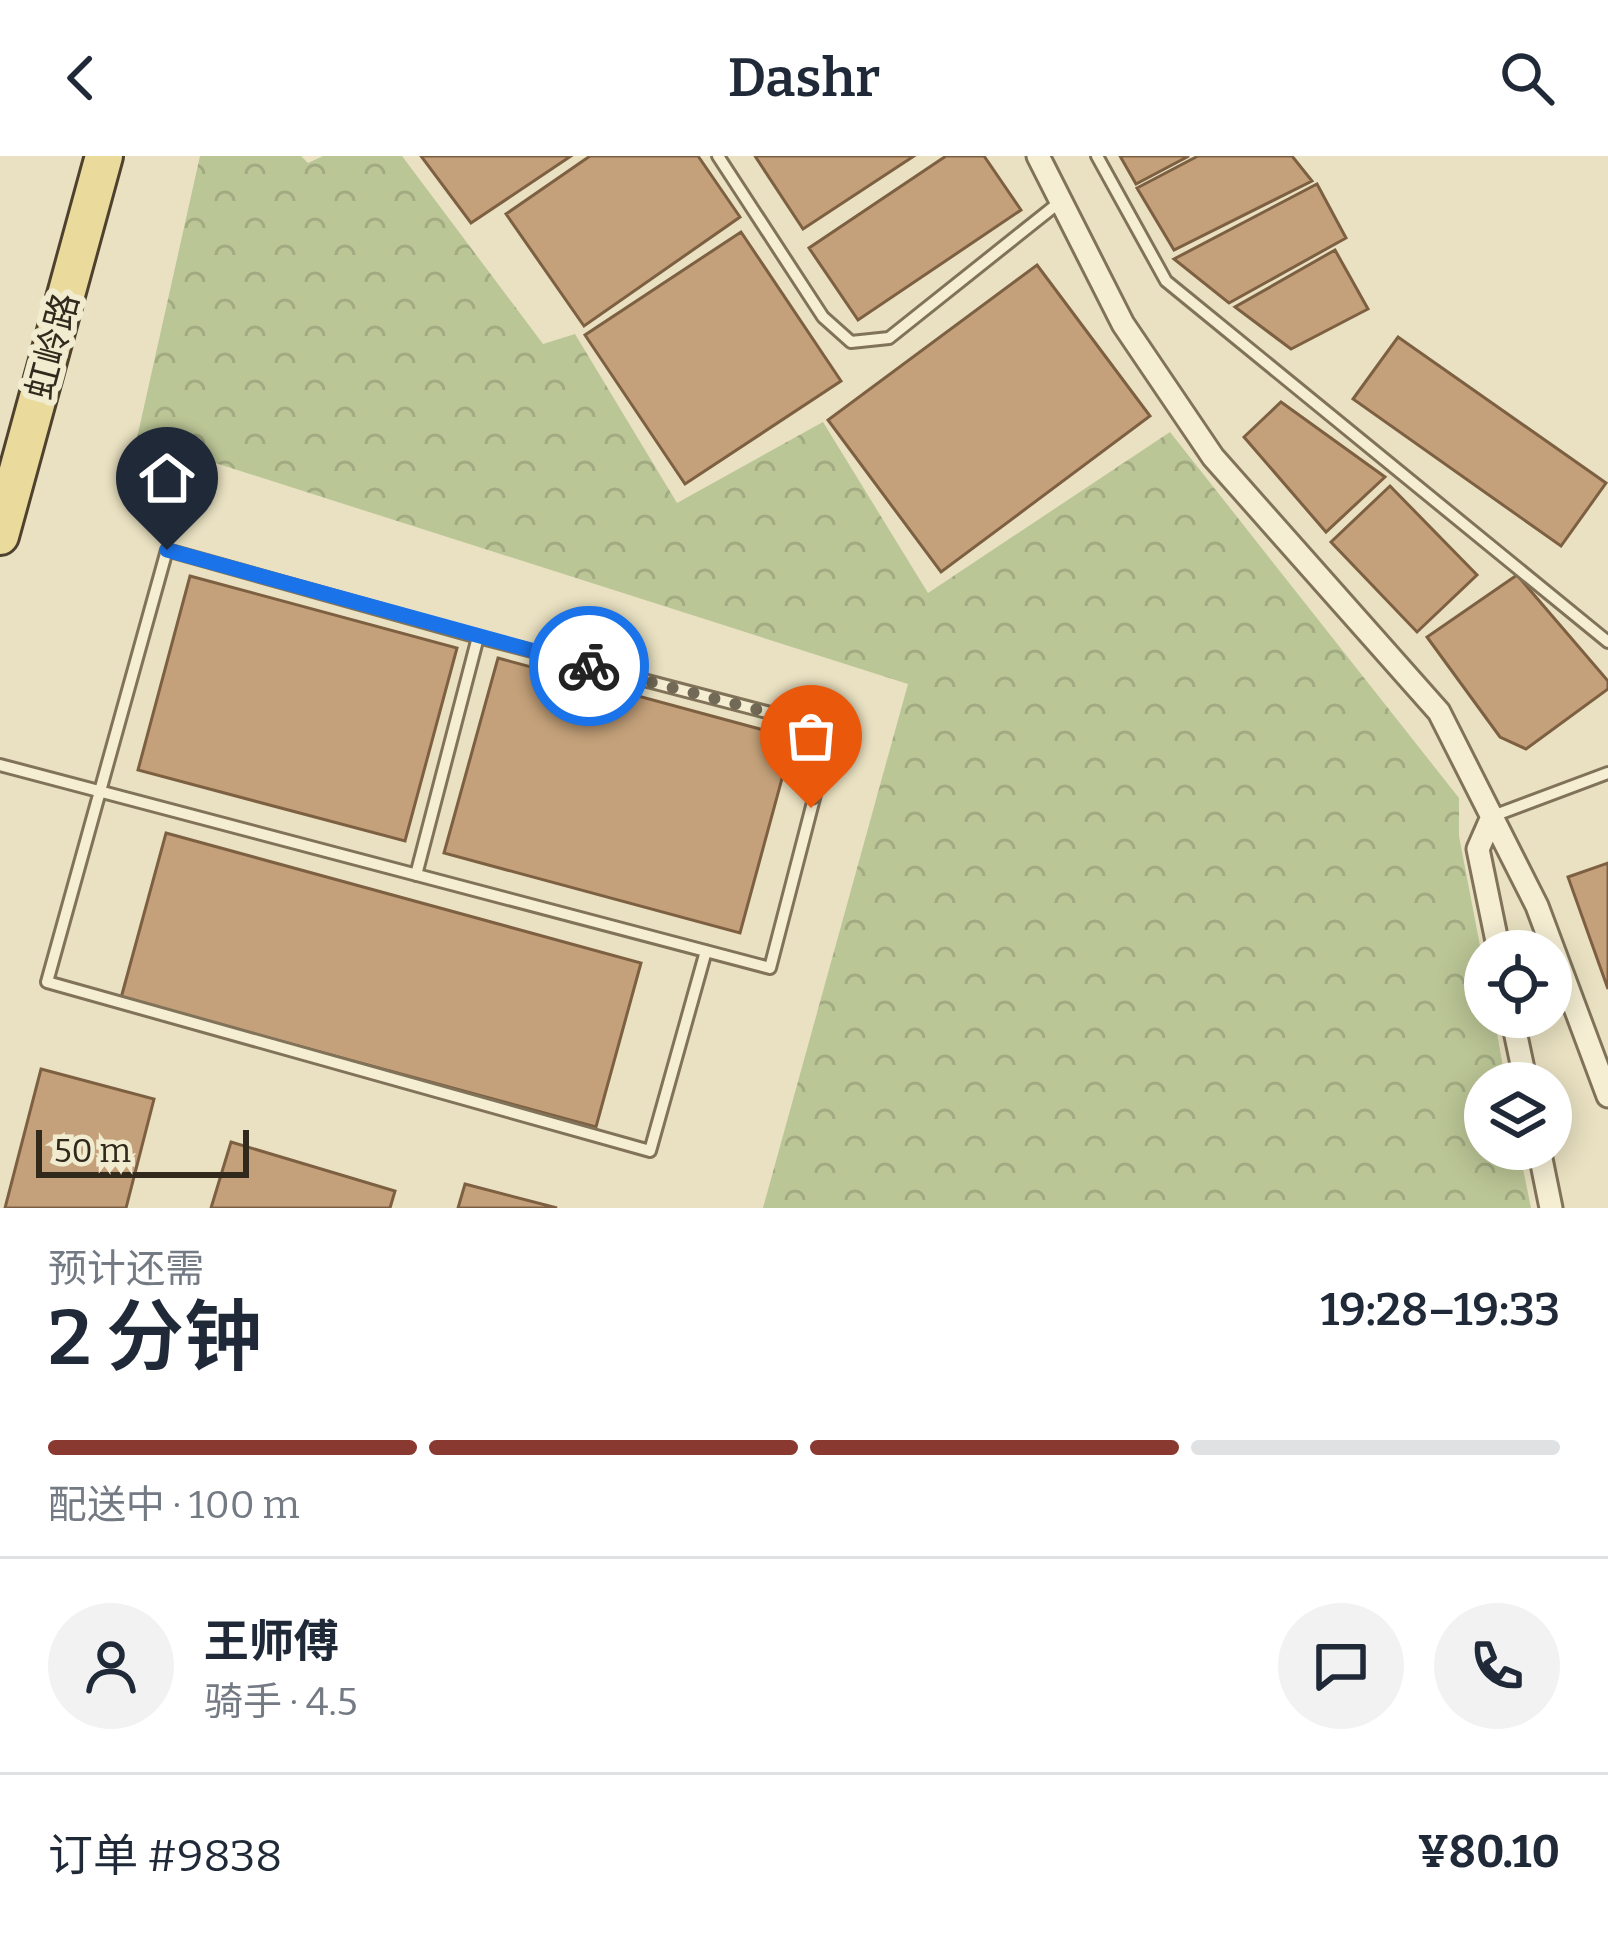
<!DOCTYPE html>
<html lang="zh">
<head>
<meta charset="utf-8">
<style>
  body { margin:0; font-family:Bitter,"Noto Sans SC",serif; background:#f2f2f3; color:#1f2937; height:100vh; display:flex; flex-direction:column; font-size:45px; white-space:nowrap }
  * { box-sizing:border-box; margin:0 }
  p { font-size:39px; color:#747a83 }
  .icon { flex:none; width:66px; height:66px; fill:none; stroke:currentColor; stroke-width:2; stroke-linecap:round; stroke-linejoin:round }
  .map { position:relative; height:1052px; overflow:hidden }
  .side { display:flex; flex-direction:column; background:#fff; flex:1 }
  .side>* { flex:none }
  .fabs { position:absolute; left:1464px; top:774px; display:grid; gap:24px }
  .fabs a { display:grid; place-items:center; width:108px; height:108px; border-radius:50%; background:#fff; box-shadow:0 6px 30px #0003; font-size:60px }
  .scale { position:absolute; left:36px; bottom:30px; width:213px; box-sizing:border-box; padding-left:12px; border:6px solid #32291d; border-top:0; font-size:33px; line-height:42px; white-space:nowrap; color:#32291d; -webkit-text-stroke:9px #f1ebcf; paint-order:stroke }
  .pin { position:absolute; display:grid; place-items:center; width:102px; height:102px; color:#fff; margin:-123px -51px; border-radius:50% 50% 50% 0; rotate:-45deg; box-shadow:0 0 12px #0007 }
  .pin .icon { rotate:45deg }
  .courier { position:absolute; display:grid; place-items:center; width:120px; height:120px; margin:-60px; border:9px solid #1a73e8; border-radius:50%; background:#fff; color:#222; box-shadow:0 3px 15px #0007 }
  .head em { font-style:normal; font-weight:600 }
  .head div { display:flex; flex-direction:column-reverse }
  .head { display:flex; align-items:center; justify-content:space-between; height:204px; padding:0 48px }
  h1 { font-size:78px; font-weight:600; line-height:90px }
  .bar { display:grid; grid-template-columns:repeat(4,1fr); gap:18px 12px; align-content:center; height:144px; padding:0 48px }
  .bar i { height:15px; border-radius:9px; background:#e0e1e3 }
  .bar .on { background:#8a3930 }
  .bar p { grid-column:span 4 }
  .line { display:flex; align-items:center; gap:30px; padding:0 48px; border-top:3px solid #e0e1e3 }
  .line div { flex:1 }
  .round { display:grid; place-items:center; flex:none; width:126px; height:126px; border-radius:63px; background:#f2f2f3 }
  header { display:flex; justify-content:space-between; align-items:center; height:156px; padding:0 48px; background:#fff; font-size:54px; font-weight:600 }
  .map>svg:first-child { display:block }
</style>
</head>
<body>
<header><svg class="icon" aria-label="back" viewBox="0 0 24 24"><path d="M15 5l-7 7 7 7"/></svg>Dashr<svg class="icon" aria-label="search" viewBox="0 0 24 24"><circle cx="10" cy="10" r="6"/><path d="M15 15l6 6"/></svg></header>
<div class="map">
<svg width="1608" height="1052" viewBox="0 0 1608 1052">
  <defs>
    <pattern id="forest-crowns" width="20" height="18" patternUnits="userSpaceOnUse" patternTransform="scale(3)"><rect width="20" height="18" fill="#bbc696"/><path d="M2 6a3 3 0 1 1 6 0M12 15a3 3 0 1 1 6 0" fill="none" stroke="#a1aa81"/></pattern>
  </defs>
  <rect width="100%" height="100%" fill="#e9e1c1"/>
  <path fill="url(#forest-crowns)" d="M200,0H301L308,7L323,0H402L543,188L575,178L677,347L823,266L928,437L1170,276L1459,642V680L1485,816V861H1494L1506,927H1485V993H1519L1531,1052H763L908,528L137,282Z"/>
  <path fill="#c4a17a" stroke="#7d6042" stroke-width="3" d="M421,0H571L471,67Z
    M590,0H698L740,61L584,170L506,58Z
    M755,0H914L803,73Z
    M946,0H984L1021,54L858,164L809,92Z
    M1120,0H1189L1136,28Z
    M1198,0H1292L1312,25L1174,94L1137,32Z
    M1317,28L1346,82L1229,147L1174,103Z
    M741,76L841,225L685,328L585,179Z
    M1335,94L1368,153L1291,193L1235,151Z
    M1037,109L1150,260L941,416L828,264Z
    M1398,181L1606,327L1561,390L1353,243Z
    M1281,246L1385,321L1326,376L1244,281Z
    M1390,330L1477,419L1417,476L1331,386Z
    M1517,419L1608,525V533L1526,593L1500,581L1427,481Z
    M190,420L457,492L405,685L138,614Z
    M498,502L793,582L740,777L444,697Z
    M166,677L641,807L596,971L121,842Z
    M1608,707V833L1568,721Z
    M41,913L154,943L126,1052H5Z
    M231,986L395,1035L390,1052H211Z
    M465,1028L557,1052H458Z"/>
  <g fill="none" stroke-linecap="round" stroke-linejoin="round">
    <defs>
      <path id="lane" d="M718,0L823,161L851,186L889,182L1061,45
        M1097,0L1166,125L1608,486
        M478,481L167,394L47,826L650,995L706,795
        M0,609L770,812L832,573L478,481L416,719
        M1493,660L1608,617"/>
      <path id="street" d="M1038,0L1123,168L1213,301L1439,556L1537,750L1608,940
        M1492,661L1478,693L1499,795
        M1512,861L1526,927
        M1539,993L1551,1052"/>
      <path id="primary" d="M0,380L104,0"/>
    </defs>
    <use href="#lane" stroke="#80735a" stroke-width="16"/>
    <use href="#street" stroke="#80735a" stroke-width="27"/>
    <use href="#primary" stroke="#4e412e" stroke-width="42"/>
    <use href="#lane" stroke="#f5eed3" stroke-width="10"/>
    <use href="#street" stroke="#f5eed3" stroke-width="21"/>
    <use href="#primary" stroke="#eada9b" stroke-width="36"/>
  </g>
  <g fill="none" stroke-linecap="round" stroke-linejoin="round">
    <path stroke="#726956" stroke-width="12" stroke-dasharray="0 21.6" d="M589,510L832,573L811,652"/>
    <path stroke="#1a73e8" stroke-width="15" d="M167,394L589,510"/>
  </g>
  <g text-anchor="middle" stroke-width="12" stroke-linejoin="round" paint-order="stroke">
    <g font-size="36" fill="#32291d" stroke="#f1ebcf">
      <text transform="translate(52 190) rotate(-75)" y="13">虹岭路</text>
    </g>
  </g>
</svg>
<div class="fabs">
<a><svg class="icon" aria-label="locate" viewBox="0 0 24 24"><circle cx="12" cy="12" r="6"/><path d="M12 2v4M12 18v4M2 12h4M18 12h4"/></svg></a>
<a><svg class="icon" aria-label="layers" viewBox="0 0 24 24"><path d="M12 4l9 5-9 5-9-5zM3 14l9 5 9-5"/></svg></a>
</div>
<div class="scale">50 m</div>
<div class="pin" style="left:811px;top:652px;background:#ea580c"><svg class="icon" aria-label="bag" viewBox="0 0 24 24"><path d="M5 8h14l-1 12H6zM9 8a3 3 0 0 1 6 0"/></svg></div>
<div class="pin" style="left:167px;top:394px;background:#1f2937"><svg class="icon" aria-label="home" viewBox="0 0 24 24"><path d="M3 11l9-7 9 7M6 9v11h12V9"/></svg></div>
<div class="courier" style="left:589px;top:510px"><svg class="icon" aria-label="bike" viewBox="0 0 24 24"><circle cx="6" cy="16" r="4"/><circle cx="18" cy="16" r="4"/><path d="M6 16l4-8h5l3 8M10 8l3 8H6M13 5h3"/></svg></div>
</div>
<section class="side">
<div class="head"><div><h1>2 分钟</h1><p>预计还需</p></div><em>19:28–19:33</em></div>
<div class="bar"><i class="on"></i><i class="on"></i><i class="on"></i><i></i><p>配送中 · 100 m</p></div>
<div class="line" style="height:216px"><a class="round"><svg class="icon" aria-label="person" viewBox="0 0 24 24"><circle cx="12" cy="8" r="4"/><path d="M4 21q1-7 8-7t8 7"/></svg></a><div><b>王师傅</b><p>骑手 · 4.5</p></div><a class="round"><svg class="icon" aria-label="chat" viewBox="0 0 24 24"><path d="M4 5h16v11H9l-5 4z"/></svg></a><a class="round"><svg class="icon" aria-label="phone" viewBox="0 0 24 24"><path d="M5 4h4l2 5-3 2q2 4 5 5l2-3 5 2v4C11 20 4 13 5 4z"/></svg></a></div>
<div class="line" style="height:156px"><div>订单 #9838</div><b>¥80.10</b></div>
</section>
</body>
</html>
